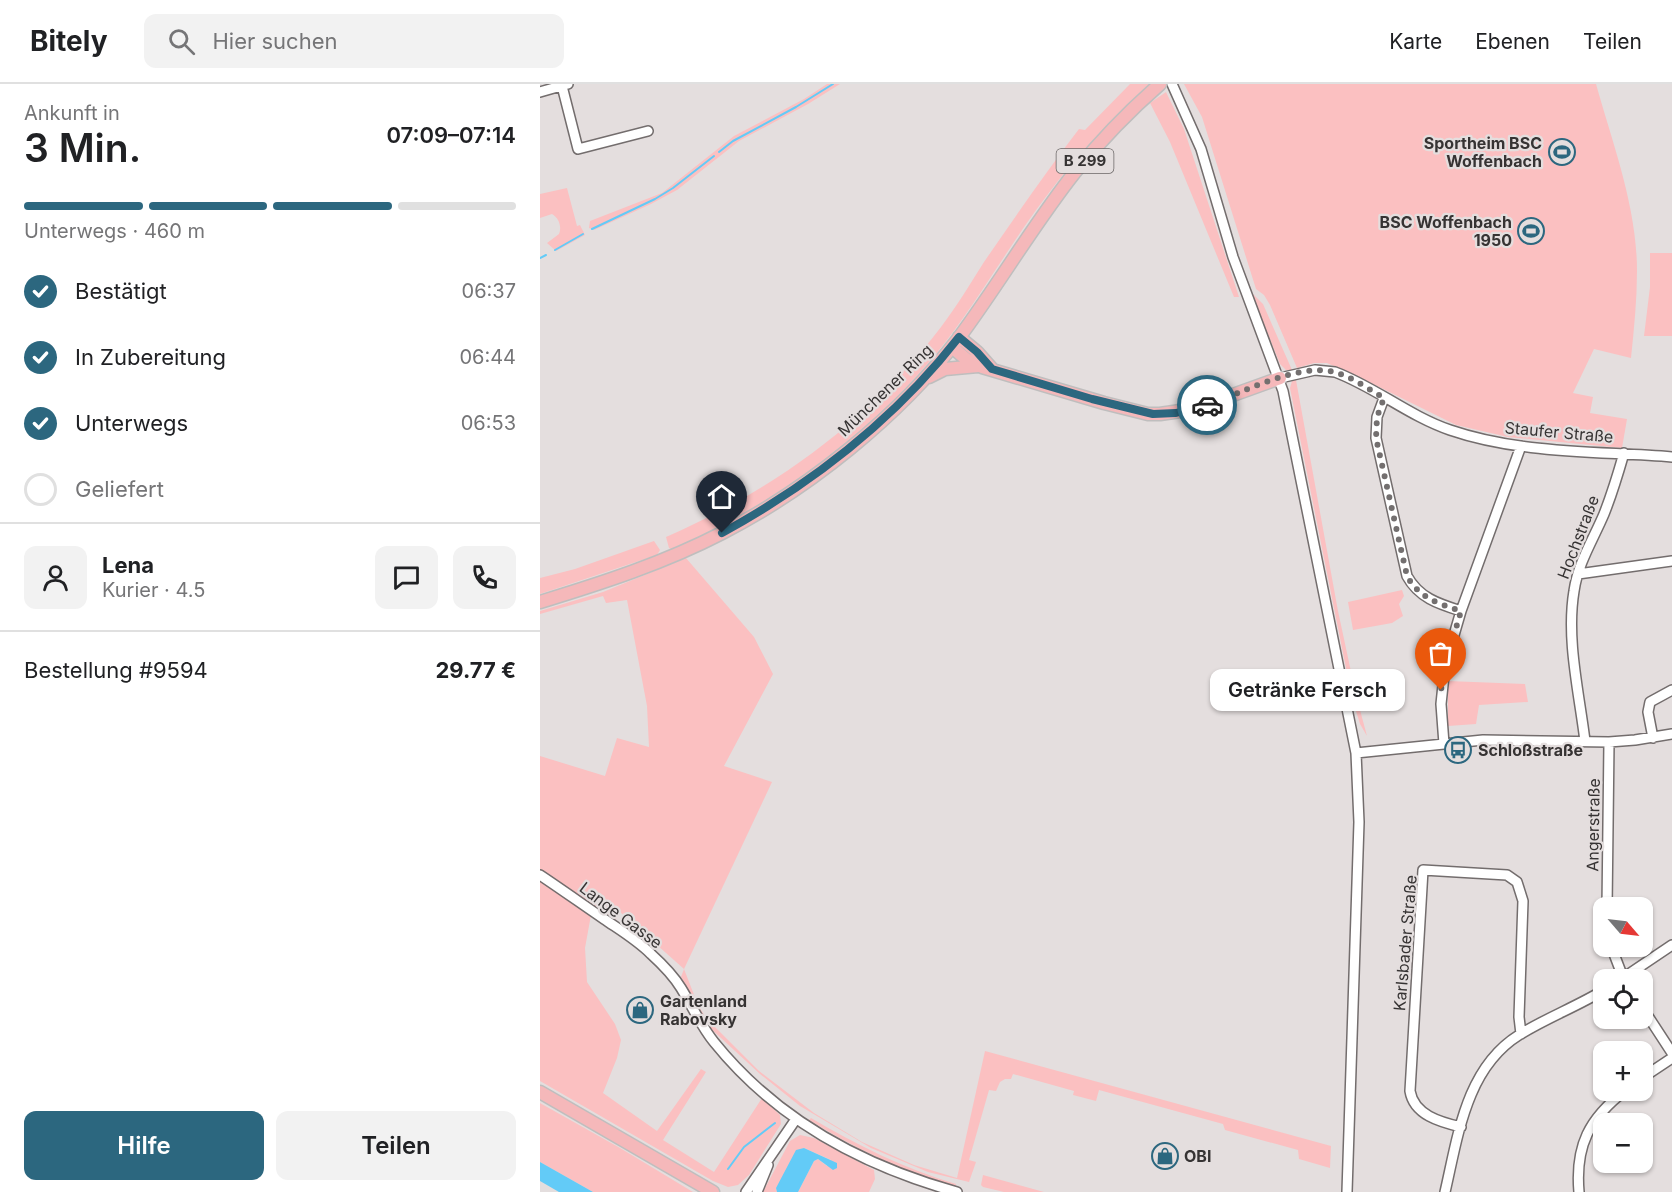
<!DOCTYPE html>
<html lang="de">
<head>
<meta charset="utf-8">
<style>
  body { margin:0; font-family:Inter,sans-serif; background:#f2f2f2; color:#202124; height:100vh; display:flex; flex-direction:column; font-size:22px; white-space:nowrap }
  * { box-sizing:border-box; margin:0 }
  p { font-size:20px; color:#757577 }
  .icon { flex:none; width:33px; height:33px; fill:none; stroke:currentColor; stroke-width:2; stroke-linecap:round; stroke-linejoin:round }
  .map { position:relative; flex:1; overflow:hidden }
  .side { display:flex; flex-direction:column; background:#fff; width:540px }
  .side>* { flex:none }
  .needle { width:39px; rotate:118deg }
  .fabs { position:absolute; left:1053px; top:813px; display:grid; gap:12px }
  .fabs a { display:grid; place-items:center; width:60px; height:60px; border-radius:12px; background:#fff; box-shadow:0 2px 4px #0004; font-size:30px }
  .pin { position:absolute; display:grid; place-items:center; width:51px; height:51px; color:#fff; margin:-62px -26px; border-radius:50% 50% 50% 0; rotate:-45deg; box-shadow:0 0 6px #0007 }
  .pin .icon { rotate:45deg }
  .courier { position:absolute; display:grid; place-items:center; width:60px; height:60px; margin:-30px; border:4px solid #2c677f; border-radius:50%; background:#fff; color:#222; box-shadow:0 2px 8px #0007 }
  .bubble { position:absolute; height:42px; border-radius:12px; background:#fff; box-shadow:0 2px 4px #0004; font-size:20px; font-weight:600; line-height:42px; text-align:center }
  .overview em { font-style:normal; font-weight:600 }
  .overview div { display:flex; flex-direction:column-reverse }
  .overview { display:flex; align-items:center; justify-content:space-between; height:102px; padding:0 24px }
  h1 { font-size:39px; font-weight:600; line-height:45px }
  .bar { display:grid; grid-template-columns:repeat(4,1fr); gap:9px 6px; align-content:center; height:72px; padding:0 24px }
  .bar i { height:8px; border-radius:4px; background:#e0e0e0 }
  .bar .selected { background:#2c677f }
  .bar p { grid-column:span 4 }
  .line { display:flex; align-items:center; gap:15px; padding:0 24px; border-top:2px solid #e0e0e0 }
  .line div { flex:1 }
  .round { display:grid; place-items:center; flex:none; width:63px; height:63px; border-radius:12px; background:#f2f2f2 }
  ol { padding:0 24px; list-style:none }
  li { display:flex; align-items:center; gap:18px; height:66px }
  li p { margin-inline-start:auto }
  li .icon { padding:6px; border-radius:50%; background:#2c677f; color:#fff; stroke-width:4 }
  li:last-child { color:#757577 }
  li i { width:33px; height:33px; border:3px solid #e0e0e0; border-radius:50% }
  .cta { display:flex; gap:12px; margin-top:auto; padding:12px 24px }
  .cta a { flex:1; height:69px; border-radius:12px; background:#2c677f; color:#fff; font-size:24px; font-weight:600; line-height:69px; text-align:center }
  .cta a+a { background:#f2f2f2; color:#202124 }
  header { display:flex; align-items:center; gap:36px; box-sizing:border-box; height:84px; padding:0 30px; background:#fff; border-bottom:2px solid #e0e0e0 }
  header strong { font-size:28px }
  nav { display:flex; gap:33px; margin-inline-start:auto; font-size:21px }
  .search { width:420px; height:54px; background:#f2f2f2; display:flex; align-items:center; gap:15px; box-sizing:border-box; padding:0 21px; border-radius:12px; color:#757577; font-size:22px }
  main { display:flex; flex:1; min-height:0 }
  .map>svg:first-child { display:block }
</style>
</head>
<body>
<header>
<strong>Bitely</strong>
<div class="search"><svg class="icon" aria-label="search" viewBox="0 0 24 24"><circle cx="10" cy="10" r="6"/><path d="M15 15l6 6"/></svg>Hier suchen</div>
<nav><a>Karte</a><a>Ebenen</a><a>Teilen</a></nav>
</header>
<main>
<section class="side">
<div class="overview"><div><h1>3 Min.</h1><p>Ankunft in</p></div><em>07:09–07:14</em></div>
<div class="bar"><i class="selected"></i><i class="selected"></i><i class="selected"></i><i></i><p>Unterwegs · 460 m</p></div>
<ol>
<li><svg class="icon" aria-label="check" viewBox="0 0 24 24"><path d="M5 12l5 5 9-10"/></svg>Bestätigt<p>06:37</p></li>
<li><svg class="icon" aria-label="check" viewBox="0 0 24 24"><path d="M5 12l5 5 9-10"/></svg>In Zubereitung<p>06:44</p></li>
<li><svg class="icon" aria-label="check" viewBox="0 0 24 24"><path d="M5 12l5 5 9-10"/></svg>Unterwegs<p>06:53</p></li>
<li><i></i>Geliefert</li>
</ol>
<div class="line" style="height:108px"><a class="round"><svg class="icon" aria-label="person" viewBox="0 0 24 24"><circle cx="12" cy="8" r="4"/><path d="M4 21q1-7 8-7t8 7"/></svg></a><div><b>Lena</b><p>Kurier · 4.5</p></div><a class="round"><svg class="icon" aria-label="chat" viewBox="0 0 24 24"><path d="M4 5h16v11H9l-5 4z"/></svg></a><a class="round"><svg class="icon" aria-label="phone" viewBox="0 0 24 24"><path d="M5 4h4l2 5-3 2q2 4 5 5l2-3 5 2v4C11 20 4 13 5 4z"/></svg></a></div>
<div class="line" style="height:78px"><div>Bestellung #9594</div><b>29.77 €</b></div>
<div class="cta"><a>Hilfe</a><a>Teilen</a></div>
</section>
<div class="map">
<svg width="1132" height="1108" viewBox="0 0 1132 1108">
  <rect width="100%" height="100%" fill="#e4dede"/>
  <path fill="#fbc0c1" d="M287,0H300L268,20L199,57L137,106L111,120L54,146L49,144L50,137L122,109L194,52L264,15Z
    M590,0H609C571,36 536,72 505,114C467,164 436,221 396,270C352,322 301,369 244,405C214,425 181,442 149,458L133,466L129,464L126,453C234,406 330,336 401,243C417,222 430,200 444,178C475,133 506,88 539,45L545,46Z
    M644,0H1056C1073,61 1097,123 1097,187C1097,216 1094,245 1091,274L1054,265L1033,309L1053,313L1050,329L1087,335L1082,364L968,353L916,341L825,296L787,279H774L757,284L730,221L724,211L716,205L662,33Z
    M626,8L644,45L699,213H694L630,58L610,19Z
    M27,104L37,142L40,141L45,151L16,167L7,159L19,150C22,143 19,134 12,130L0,134V110Z
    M1110,169H1132V252H1104L1110,203Z
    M711,208L723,220L752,286H746L740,280Z
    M756,296L798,527L816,611L827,652L820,640L812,614L750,304L752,297Z
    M114,457L120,466L117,471L0,510V494L35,485Z
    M146,474L214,553L233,590L184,682L232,698L144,885L158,921L166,934L219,987L274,1029L322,1058L374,1081L417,1094L445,967L791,1062L790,1084L759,1075L758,1066L685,1046L683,1040L559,1006L556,1017L533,1011L534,1007L473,990L471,995H465L460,998L456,1007L449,1006L429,1076L436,1078L429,1098L388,1088L331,1064L260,1022L220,990L168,942L141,893L144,885L80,828L74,838L0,787V672L65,692L77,654L109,663L107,622L87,516L66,519L63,512L0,530V527L63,508Z
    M862,506L864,512L859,520L863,532L852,539L813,546L808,518Z
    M908,597L985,600L988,618L939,621L936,640L908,642Z
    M0,797L51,831L45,864L47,898L75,940L81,956L77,974L63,1009L117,1047L161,985L166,988L123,1056L174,1088L222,1014L240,1031L241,1040L209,1091L198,1101L188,1103L173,1097L0,997Z
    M0,1019L80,1064L153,1108H53L0,1078Z
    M271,1034C317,1061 363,1084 416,1100L415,1103C363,1087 315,1065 269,1036Z
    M260,1051L274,1054L334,1086L335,1095L329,1108H258L274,1077L278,1075L287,1082L291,1076L264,1064L236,1104L237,1108H223L250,1057Z
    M443,1091L504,1108H464L443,1103L441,1101Z"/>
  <path fill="#63cbf7" d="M264,1064L297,1079V1084L293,1086L278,1075L274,1077L258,1108H237L236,1104L256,1066Z
    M0,1078L53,1108H19L0,1097Z"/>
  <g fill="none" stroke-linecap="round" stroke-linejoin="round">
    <path stroke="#63cbf7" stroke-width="2" d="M179,68L193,57L256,23L293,0
      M52,145L115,115L133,104L174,72
      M15,166L43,150
      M0,174L6,171
      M188,1085L204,1063L235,1039"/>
    <defs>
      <path id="minor" d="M632,0L661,65L693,173L743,307L816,669L819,738L807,1108
        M22,2L38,65L108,47
        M0,8L28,0
        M740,294L775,286L795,288C835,303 869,332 910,346C980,370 1058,367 1132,373
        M844,314L837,333L836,354L867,492C879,514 899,520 921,527
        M1038,490L1132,477
        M1113,654L1108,628L1110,618L1132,606
        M1045,657C1039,608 1026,555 1034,507C1038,479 1053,456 1064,430C1072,410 1078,390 1084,369
        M904,660L901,620L905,582L921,527L981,362
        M816,669L943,656L1069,658L1095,656L1132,650
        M0,791C21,805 42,820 64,835C80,846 97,856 111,870C122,880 133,891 141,904C152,922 161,942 174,958C236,1035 323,1082 417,1108
        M1067,824L1069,658
        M1071,862L1084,896
        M1080,896L1132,861
        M1102,923L1132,969
        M1102,994L1132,974
        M921,1043C900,1038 874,1031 870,1007L883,786L967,791L977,798L983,817L979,933L981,950
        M206,1108L256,1035
        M217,1108L228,1081
        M905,1108C918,1052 926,984 979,951C1006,934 1036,923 1064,906
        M1039,1108C1035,1062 1049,1034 1086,1006"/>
      <path id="major" d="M419,253L437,268L452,285
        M412,263L426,275L442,283L564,319L608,330H620L654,325L740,294
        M389,293L405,285L438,282
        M0,518C62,499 124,479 182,449C268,405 359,332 418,255C459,200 493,141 535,88C561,56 589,27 620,0
        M0,1008L173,1108"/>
    </defs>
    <use href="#minor" stroke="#736d6d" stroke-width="12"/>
    <use href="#major" stroke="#bfbebe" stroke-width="15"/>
    <use href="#minor" stroke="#fff" stroke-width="9"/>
    <use href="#major" stroke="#f5b8ba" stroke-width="12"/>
  </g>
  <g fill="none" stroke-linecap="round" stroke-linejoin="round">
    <path stroke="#736f6f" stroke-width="6" stroke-dasharray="0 10.8" d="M667,321C703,309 756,279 794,288C811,292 828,305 844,314L837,333L836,354L867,492C879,514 899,520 921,527L905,582L901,606"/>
    <path stroke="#2c677f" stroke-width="8" d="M182,449C273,399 355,335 419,253L437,268L452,285L552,315L613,330L636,329L667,321"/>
  </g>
  <defs>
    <symbol id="stadium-ring" viewBox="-11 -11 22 22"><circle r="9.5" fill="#e4dede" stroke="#2c677f" stroke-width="1.5"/><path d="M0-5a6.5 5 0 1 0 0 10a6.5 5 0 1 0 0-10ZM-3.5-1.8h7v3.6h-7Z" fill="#2c677f"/></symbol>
    <symbol id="bus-ring" viewBox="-11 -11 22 22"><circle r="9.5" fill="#e4dede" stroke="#2c677f" stroke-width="1.5"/><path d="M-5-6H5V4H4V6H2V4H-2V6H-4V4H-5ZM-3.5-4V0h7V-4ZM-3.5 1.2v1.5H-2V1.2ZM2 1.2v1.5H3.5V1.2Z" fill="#2c677f"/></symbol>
    <symbol id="shop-ring" viewBox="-11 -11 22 22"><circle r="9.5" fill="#e4dede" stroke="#2c677f" stroke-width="1.5"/><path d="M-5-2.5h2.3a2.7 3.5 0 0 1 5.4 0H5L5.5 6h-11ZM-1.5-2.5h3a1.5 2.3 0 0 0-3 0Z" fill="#2c677f"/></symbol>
  </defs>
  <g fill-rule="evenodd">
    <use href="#stadium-ring" x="1007" y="53" width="30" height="30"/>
    <use href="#stadium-ring" x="976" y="132" width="30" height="30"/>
    <use href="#bus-ring" x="903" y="651" width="30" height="30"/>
    <use href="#shop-ring" x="85" y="911" width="30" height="30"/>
    <use href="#shop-ring" x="610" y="1057" width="30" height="30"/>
  </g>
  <g text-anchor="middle" stroke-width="4.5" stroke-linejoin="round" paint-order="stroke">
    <rect fill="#e4dede" stroke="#6a6666" stroke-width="1.5" x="516.5" y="65" width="57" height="24" rx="4.5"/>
    <g font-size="15" font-weight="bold" fill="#363333">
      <text x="545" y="82">B 299</text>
    </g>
    <g font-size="16" font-weight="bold" fill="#363333" stroke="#e4dede" text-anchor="start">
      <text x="1002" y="65" text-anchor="end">Sportheim BSC<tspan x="1002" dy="18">Woffenbach</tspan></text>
      <text x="972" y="144" text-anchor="end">BSC Woffenbach<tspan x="972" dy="18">1950</tspan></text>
      <text x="938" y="672">Schloßstraße</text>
      <text x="120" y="923">Gartenland<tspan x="120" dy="18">Rabovsky</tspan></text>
      <text x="644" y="1078">OBI</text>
    </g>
    <g font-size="16" fill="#363333" stroke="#e4dede">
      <text transform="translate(345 306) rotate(-44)" y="6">Münchener Ring</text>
      <text transform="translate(1019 348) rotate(5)" y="6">Staufer Straße</text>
      <text transform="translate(1038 453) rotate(-69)" y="6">Hochstraße</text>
      <text transform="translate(1053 741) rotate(-89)" y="6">Angerstraße</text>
      <text transform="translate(81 831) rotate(37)" y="6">Lange Gasse</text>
      <text transform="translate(865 859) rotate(-85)" y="6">Karlsbader Straße</text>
    </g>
  </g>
</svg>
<div class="fabs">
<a><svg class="needle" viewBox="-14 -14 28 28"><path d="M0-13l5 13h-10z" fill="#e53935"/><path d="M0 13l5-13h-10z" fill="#757577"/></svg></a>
<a><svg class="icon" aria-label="locate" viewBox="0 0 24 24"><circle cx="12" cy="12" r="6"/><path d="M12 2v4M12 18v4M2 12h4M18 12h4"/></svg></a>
<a>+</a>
<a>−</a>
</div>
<div class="pin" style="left:901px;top:606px;background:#ea580c"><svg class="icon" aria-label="bag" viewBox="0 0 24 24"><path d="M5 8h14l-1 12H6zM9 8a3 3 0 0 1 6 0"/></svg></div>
<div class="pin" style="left:182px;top:449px;background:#1f2937"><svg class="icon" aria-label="home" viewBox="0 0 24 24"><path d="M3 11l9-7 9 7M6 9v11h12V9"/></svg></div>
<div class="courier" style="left:667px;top:321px"><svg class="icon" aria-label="car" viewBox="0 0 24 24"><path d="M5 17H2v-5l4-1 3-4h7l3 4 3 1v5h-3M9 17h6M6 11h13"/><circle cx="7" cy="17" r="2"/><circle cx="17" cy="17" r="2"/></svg></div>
<div class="bubble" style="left:670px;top:585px;width:195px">Getränke Fersch</div>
</div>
</main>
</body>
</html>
